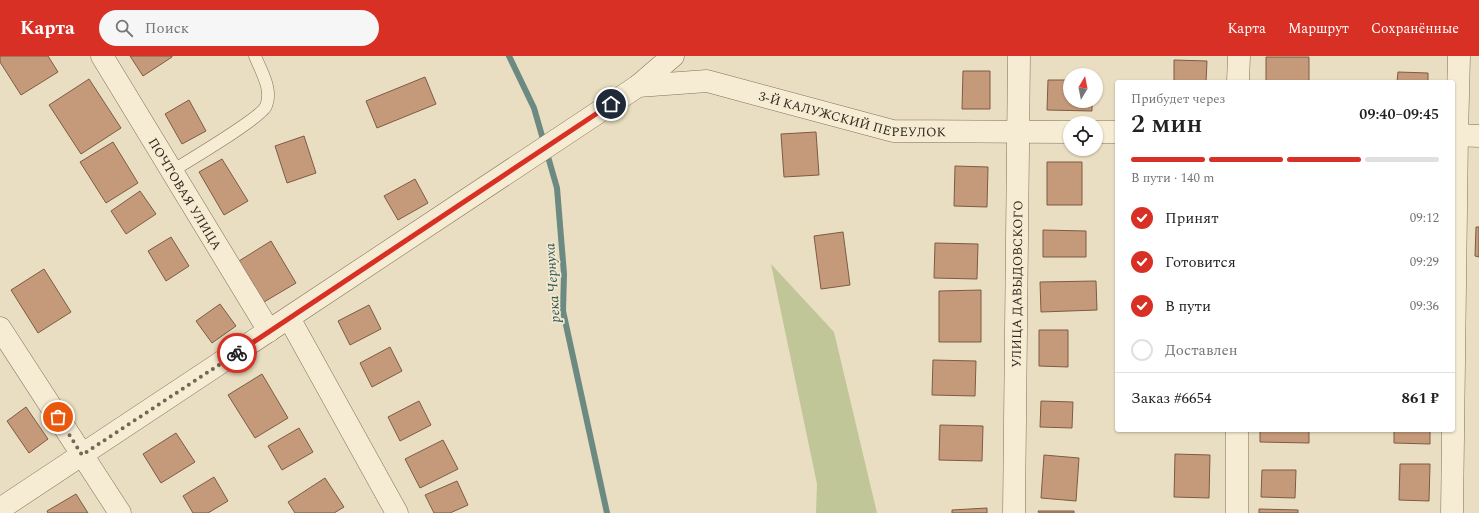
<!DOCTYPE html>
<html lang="ru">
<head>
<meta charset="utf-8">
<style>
  body { margin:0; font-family:Spectral,serif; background:#f6f6f6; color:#222; height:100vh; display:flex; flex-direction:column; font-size:15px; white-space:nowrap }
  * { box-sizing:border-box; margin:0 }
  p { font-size:13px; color:#767676 }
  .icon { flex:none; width:22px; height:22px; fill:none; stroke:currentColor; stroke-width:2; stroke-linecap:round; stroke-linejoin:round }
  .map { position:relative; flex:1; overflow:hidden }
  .details { position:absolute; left:1115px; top:24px; width:340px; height:352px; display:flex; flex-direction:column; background:#fff; border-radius:4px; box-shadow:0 1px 3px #0004 }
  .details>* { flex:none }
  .needle { width:26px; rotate:10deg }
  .controls { position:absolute; left:1063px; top:12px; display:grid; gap:8px }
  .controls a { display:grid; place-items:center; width:40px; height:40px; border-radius:50%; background:#fff; box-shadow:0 1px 3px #0004; font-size:20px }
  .pin { position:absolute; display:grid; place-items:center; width:34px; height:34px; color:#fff; margin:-17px; border:2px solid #fff; border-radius:50%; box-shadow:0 1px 4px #0007 }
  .courier { position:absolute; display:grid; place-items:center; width:40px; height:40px; margin:-20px; border:3px solid #d93025; border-radius:50%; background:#fff; color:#222; box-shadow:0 1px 5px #0007 }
  .summary em { font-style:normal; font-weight:600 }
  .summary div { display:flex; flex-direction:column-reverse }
  .summary { display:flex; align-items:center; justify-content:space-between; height:68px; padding:0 16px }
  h1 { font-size:26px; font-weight:600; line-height:30px }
  .bar { display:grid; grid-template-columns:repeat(4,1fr); gap:6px 4px; align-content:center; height:48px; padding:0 16px }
  .bar i { height:5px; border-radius:3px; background:#e0e0e0 }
  .bar .active { background:#d93025 }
  .bar p { grid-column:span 4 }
  .line { display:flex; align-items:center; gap:10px; padding:0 16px; border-top:1px solid #e0e0e0 }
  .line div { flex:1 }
  ol { padding:0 16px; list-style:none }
  li { display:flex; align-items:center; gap:12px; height:44px }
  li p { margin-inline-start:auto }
  li .icon { padding:4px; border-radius:50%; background:#d93025; color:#fff; stroke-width:4 }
  li:last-child { color:#767676 }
  li i { width:22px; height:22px; border:2px solid #e0e0e0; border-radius:50% }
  header { display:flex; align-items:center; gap:24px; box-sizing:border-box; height:56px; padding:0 20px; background:#d93025; color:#fff }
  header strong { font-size:19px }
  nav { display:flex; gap:22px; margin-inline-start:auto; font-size:14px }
  .search { width:280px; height:36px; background:#f6f6f6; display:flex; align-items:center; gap:10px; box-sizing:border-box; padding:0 14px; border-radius:22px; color:#767676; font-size:15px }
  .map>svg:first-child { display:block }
</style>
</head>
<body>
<header>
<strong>Карта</strong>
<div class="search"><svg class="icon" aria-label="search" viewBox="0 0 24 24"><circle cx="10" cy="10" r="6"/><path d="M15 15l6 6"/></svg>Поиск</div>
<nav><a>Карта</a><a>Маршрут</a><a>Сохранённые</a></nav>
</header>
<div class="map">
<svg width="1479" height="457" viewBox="0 0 1479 457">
  <rect width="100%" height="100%" fill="#e9dec1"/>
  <path fill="#c0c697" d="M771,208L834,276L877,457H816L817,428Z"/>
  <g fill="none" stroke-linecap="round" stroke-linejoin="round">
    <path stroke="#6c8982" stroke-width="6" d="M509,0L534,52L557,132L564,218L563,255L607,457"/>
  </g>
  <path fill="#c49a7a" stroke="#7e5b43" d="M0,0H48L58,16L21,39L0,6Z
    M130,0H172V1L143,20Z
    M1266,1H1309V26H1266Z
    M1174,4L1207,5L1206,26H1174Z
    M963,15H990V53H962Z
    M1398,16L1428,17V26H1397Z
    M425,21L436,48L377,72L366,45Z
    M89,23L121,72L81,98L49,49Z
    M1048,24H1070V45H1092V55L1047,54Z
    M189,44L206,75L182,88L165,58Z
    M816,76L819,119L784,121L781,78Z
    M304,80L316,117L287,127L275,90Z
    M113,86L138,127L106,147L80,106Z
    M222,103L248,145L224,159L199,116Z
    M1047,106H1082V149H1047Z
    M955,110L988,111L987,151L954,150Z
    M415,123L428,147L398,164L384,140Z
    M140,135L156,158L126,178L111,155Z
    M1476,171H1479V201L1475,200Z
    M1043,174L1086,175V201H1043Z
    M843,176L850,229L821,233L814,180Z
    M171,181L189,210L166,225L148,195Z
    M271,185L296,227L264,246L239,205Z
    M935,187L978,188L977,223L934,222Z
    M44,213L71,256L38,277L11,234Z
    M1096,225L1097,254L1041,256L1040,226Z
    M981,234V286H939V235Z
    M220,248L236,270L212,287L196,265Z
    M369,249L381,273L350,289L338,265Z
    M1039,274H1068V311L1039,310Z
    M390,291L402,315L372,331L360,307Z
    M933,304L976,305L975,340L932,339Z
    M262,318L288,362L255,382L228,339Z
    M419,345L431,369L400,385L388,361Z
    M1041,345L1073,346L1072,372L1040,371Z
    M26,351L48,383L29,397L7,365Z
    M940,369L983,370L982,405L939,404Z
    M299,372L313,396L282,414L268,390Z
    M1260,374H1309V387L1260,386Z
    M1394,374H1430V388L1394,387Z
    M176,377L195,406L161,427L143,398Z
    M443,384L458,413L420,432L405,403Z
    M1175,398L1210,399L1209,442L1174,441Z
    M1044,399L1079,402L1076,445L1041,442Z
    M1400,408H1430L1429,445L1399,444Z
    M1262,414H1296L1295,442L1261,441Z
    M214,421L228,445L208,457H193L183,440Z
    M325,422L344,451L334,457H295L288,446Z
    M457,425L468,449L450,457H434L425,439Z
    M76,438L88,457H48L47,455Z
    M987,452V457H952V454Z
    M1259,453L1298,454V457H1259Z
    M1038,455H1074V457H1039Z"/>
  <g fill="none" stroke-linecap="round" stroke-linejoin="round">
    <defs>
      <path id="lane" d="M172,115C188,105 261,62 266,50C273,34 261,15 255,0"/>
      <g id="street">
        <path id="s1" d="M102,0L269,275"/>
        <path d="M1238,26L1239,0"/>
        <path id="s2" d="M638,30L707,25L893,75L1070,76"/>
        <path d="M1096,76H1117"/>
        <path d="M1453,79L1479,80"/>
        <path d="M289,262L397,457"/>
        <path d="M0,272L120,457"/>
        <path d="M1237,374V457"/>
        <path d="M0,453L638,30L673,0"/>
        <path id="s3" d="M1014,457L1019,0"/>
        <path d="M1452,457L1457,79L1459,0"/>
      </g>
    </defs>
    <use href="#lane" stroke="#81705a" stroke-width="13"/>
    <use href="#street" stroke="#81705a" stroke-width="23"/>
    <use href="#lane" stroke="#f5ecd3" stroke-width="12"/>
    <use href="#street" stroke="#f5ecd3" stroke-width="22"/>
  </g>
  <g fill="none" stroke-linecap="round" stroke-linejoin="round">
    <path stroke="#726856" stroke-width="4" stroke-dasharray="0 7.2" d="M58,361L82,399L237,297"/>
    <path stroke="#d93025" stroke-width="5" d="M237,297L611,48"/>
  </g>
  <g text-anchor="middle" stroke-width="3.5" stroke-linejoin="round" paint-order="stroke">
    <g font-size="13" fill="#32281d" stroke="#f1e8d0">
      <text dy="5" stroke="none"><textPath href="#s2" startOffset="219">3-Й КАЛУЖСКИЙ ПЕРЕУЛОК</textPath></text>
      <text dy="5" stroke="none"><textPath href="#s1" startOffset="161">ПОЧТОВАЯ УЛИЦА</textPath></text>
      <text dy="5" stroke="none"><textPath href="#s3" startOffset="229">УЛИЦА ДАВЫДОВСКОГО</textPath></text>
    </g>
    <g font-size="14" font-style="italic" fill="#2e514f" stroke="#f1e8d0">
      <text transform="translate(552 227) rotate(-94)" y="5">река Чернуха</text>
    </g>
  </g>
</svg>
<div class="controls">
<a><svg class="needle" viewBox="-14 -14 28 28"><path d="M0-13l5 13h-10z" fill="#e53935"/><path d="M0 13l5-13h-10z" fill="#767676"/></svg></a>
<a><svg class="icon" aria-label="locate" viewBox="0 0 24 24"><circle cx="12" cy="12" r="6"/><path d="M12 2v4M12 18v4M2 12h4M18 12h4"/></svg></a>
</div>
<div class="pin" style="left:58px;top:361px;background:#ea580c"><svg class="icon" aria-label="bag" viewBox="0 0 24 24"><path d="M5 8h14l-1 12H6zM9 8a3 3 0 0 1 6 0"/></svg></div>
<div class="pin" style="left:611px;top:48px;background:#1f2937"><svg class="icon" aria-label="home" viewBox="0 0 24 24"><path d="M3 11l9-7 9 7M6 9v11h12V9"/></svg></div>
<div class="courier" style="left:237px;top:297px"><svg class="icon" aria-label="bike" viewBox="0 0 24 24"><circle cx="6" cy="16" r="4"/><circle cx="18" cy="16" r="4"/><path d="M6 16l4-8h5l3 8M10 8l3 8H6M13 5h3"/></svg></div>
<section class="details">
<div class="summary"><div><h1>2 мин</h1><p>Прибудет через</p></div><em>09:40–09:45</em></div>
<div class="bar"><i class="active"></i><i class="active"></i><i class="active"></i><i></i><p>В пути · 140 m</p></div>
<ol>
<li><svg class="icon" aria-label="check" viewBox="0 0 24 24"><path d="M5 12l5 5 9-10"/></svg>Принят<p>09:12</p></li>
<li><svg class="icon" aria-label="check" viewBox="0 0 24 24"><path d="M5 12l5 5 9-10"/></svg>Готовится<p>09:29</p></li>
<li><svg class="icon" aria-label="check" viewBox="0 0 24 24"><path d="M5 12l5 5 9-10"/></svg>В пути<p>09:36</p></li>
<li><i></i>Доставлен</li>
</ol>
<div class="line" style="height:52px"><div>Заказ #6654</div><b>861 ₽</b></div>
</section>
</div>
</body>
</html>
